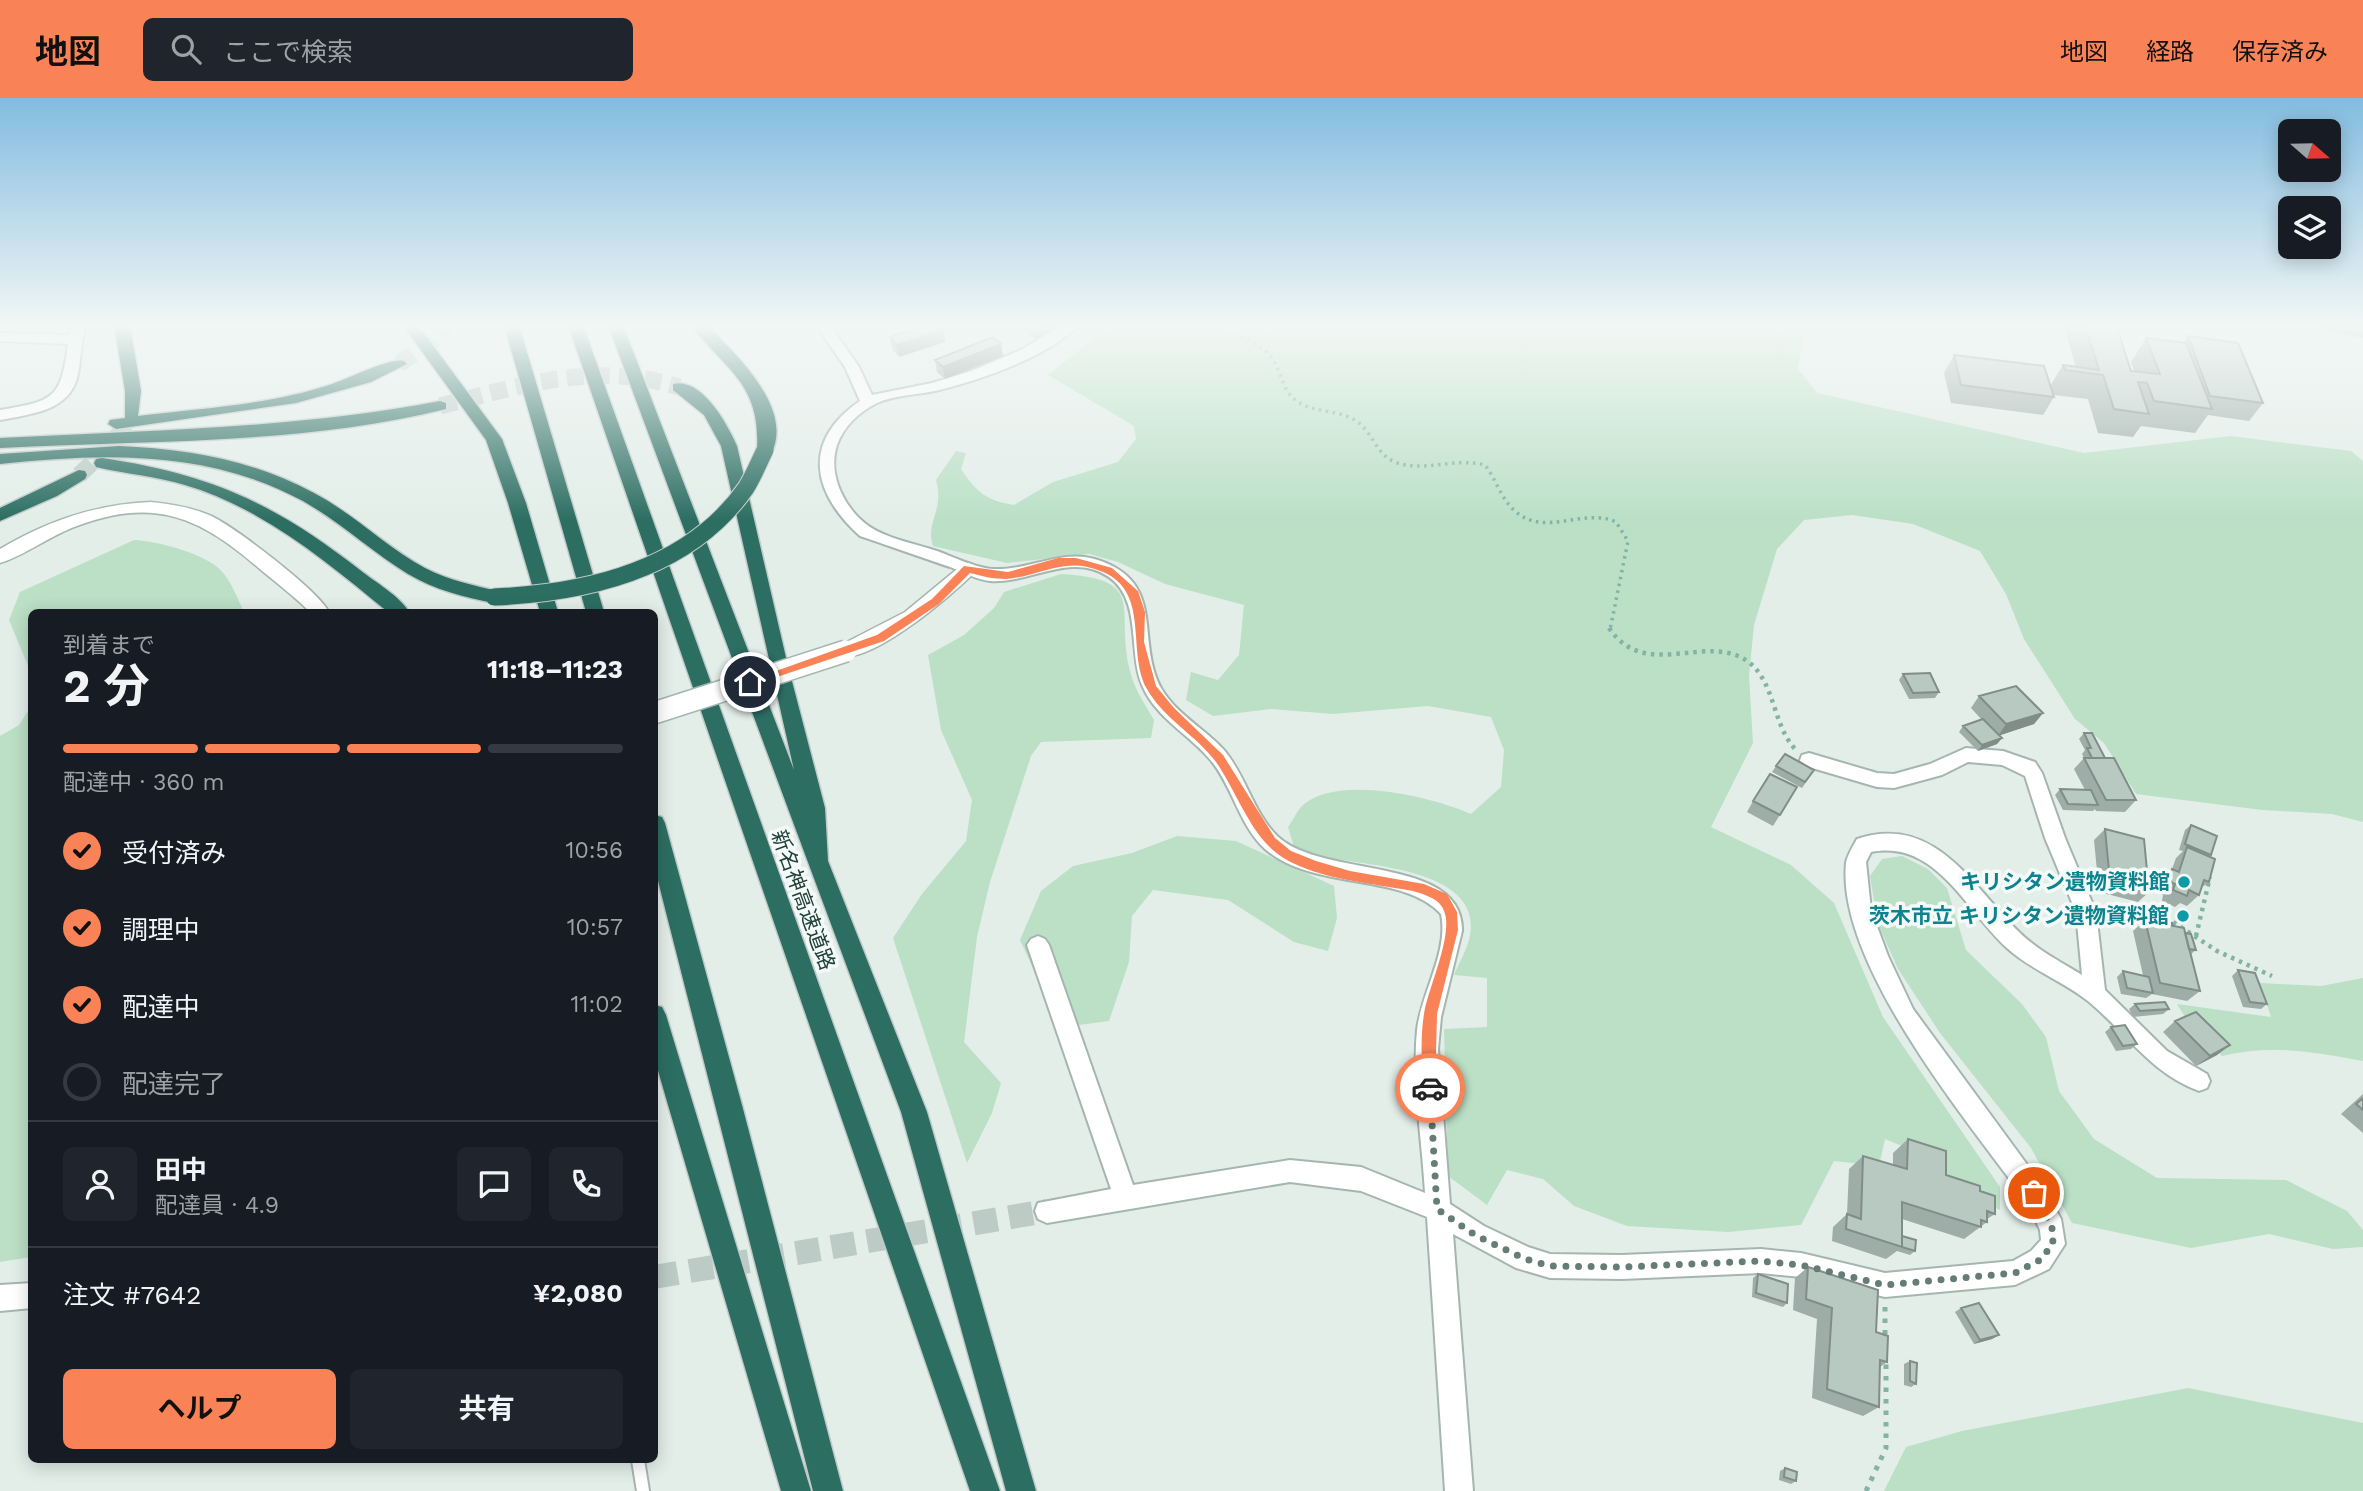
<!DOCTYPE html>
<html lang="ja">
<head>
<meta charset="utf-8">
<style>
  body { margin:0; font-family:"Work Sans","Noto Sans JP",sans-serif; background:#20242c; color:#f1f3f6; height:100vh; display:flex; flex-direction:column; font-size:26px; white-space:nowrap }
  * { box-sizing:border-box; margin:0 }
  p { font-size:23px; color:#9ea1a6 }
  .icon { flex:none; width:38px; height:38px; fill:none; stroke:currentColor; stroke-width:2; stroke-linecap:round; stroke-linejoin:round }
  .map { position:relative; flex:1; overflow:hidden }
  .panel { position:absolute; left:28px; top:511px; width:630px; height:854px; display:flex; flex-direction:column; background:#171b24; border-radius:10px; box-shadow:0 4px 18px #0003 }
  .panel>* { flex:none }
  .needle { width:46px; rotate:110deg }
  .fabs { position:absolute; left:2278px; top:21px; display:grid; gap:14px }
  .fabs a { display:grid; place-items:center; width:63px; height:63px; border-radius:10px; background:#171b24; box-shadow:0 4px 18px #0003; font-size:35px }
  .pin { position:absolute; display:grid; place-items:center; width:60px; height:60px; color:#fff; margin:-30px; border:4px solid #fff; border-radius:50%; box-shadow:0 2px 7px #0007 }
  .courier { position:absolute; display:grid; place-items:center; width:70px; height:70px; margin:-35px; border:5px solid #f98356; border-radius:50%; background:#fff; color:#222; box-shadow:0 2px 9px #0007 }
  .headline em { font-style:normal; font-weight:700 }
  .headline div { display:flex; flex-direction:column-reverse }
  .headline { display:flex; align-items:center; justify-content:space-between; height:119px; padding:0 35px }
  h1 { font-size:46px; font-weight:700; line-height:52px }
  .bar { display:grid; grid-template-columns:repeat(4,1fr); gap:10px 7px; align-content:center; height:84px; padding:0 35px }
  .bar i { height:9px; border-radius:5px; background:#363941 }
  .bar .on { background:#f98356 }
  .bar p { grid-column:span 4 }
  .line { display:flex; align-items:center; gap:18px; padding:0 35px; border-top:2px solid #363941 }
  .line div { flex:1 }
  .round { display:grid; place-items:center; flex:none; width:74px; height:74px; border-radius:10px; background:#20242c }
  ol { padding:0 35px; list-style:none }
  li { display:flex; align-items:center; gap:21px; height:77px }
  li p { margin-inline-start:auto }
  li .icon { padding:7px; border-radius:50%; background:#f98356; color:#111; stroke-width:4 }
  li:last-child { color:#9ea1a6 }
  li i { width:38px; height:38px; border:4px solid #363941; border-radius:50% }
  .cta { display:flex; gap:14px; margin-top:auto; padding:14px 35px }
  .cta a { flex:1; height:80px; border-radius:10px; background:#f98356; color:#111; font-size:28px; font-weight:700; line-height:80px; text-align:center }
  .cta a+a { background:#20242c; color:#f1f3f6 }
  header { display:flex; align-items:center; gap:42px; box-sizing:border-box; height:98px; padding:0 35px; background:#f98356; color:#111 }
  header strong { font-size:33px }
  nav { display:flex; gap:38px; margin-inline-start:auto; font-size:24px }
  .search { width:490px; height:63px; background:#20242c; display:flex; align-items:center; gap:18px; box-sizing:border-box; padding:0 24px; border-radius:10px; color:#9ea1a6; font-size:26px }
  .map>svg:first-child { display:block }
</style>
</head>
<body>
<header>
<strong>地図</strong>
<div class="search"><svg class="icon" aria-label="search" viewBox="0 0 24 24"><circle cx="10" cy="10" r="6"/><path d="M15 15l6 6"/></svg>ここで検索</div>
<nav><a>地図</a><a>経路</a><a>保存済み</a></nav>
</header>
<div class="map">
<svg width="2363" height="1393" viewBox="0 0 2363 1393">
  <rect width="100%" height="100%" fill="#e3eee9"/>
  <path fill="#bbe0c6" d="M1111,227H1805L1798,271L1817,295L2084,355L2231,338L2351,353L2363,363V724L2332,716L2262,712L2136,696L2104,645L2075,621L2024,541L2006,496L1980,453L1913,426L1852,417L1804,422L1777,451L1754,527L1749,578L1753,645L1711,729L1791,767L1834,805L1883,919L2000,1089V1112L1940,1083L1941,1064L1885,1041L1879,1068L1834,1063L1801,1127L1728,1134L1627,1128L1574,1108L1543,1081L1507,1072L1487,1107L1448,1078L1444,931L1487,929V880L1454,877C1459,865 1468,850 1470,837C1482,772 1371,768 1330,760C1318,758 1306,753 1294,749L1288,729C1293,723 1297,712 1303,707C1338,676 1433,699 1471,716L1501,689L1504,652L1491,619L1428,608L1333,616L1271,611L1213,618L1186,602L1191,574L1218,582L1239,557L1244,507L1165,486L1118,464L1089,456L1007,465L933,448C925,423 945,413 936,382L956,353L966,355L961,371C977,395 986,402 1014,407L1053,384L1118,364L1136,341L1134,328L1048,277Z
    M134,442C157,443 210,456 224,476C233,487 238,502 244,514H32L31,575L9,522L20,494Z
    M1061,476C1147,481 1116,508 1129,569C1133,589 1144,605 1154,622L1151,640L1041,644L1031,658L990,784L977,839L964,944L1001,985L992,1015L967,1065L893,840L922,796L966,743L972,702L941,632L928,557L964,537L994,510L1004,494Z
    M31,608V1159L0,1164V638L19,627Z
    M1177,738L1236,743L1334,788L1337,820L1328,853L1294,844L1228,802L1153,792L1132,818L1129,864L1109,923L1071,928L1040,885L1020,842L1041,793L1073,768L1132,755Z
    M1902,758L1928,771L1947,790L1966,852L2022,906L2046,939L2059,993L2094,1041L2157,1080L2286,1082L2347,1113L2363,1132V1149L2333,1151L2269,1136L2191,1150L2072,1125L2031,1050L1940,935L1898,871L1878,826L1870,778L1882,761Z
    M2363,880V963C2315,954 2270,946 2222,958L2187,922L2177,906L2271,919L2260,885L2321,888Z
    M2188,1290L2363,1325V1393H1884L1906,1349L1962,1333Z"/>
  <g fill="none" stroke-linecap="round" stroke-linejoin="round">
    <path stroke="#bccbc6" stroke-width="24" stroke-dasharray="24 12" stroke-linecap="butt" d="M654,1179L1047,1113"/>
    <path stroke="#bccbc6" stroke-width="17" stroke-dasharray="17 9" stroke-linecap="butt" d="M399,266L432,243L448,227
      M440,308C523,287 594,263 679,289
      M79,377L112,346L131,317"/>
    <defs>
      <path id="service" d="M638,1362L643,1393"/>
      <path id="minor" d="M72,227H86C81,243 81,259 78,276C71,313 31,316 0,322V312C54,303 61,301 68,246L0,243V235L69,237Z
        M816,227H830L859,269L872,297L932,285L971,273L1021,252L1063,227H1079C1048,259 978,283 935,293C916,297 895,297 877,305C859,314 844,328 837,347C827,377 845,412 870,429C888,441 917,446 937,453C954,459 975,470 993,471C1029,473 1062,450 1098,462C1167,485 1135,541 1161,590C1176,616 1205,631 1224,652C1246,678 1253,714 1277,738C1322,781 1464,757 1462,833L1441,919L1438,951L1450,1106L1484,1128L1528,1149L1550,1156L1622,1157L1761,1151L1801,1155L1885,1175L2013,1163L2031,1153L2041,1142L2040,1132L2026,1103C1968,1024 1836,866 1846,765C1847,758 1853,748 1857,741C1935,715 1972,788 2019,834C2037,852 2061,864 2082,877L2076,814L2045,740L2025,678L2002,667L1968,664L1942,677L1894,690L1877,689L1802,667L1800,662L1802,657L1809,655L1877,675L1894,676L1930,666L1966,650L2003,653L2035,664L2042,675L2065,740L2096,814L2105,892L2167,953L2207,976L2210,983L2207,990L2199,993C2149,974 2127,935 2088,903C2063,883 2031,872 2007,850C1966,813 1936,741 1871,754L1866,764L1871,812L1888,858L1913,911L2042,1087L2061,1121L2065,1146L2049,1171L2015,1187L1885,1199L1801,1179L1761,1175L1622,1181L1550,1180L1516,1170L1453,1136L1473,1393H1445L1427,1119L1361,1093L1290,1084L1047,1125L1038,1121L1035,1113L1038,1105L1111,1091L1027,847L1031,841L1038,838L1045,841L1049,847L1133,1087L1290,1062L1361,1069L1425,1095C1422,1042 1412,985 1417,932C1421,895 1449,853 1441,816C1403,774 1313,793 1265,751C1240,728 1233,691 1213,665C1191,637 1156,621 1142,587C1128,554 1142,502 1109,479C1071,453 1030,486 990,483C977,482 963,474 950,469C920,459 890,448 860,438C811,394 802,343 860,303L845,269Z
        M32,1185V1210L0,1213V1187Z"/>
      <path id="tertiary" d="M151,404C171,406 190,409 209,417C233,427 319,493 329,514H310C295,499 278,486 261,472C201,420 156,398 77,428C51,437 24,458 0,465V451C47,423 96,406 151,404Z
        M968,465L974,467L977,471L974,475C952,497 871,567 839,558L836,553L839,548L905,514L962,467Z"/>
      <path id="primary" d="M2317,227L2363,229V239L2324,232Z"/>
      <path id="motorway" d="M114,227H130L141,293L138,318C202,310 268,307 329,287C346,282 390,259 404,263L407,266L371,284L296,305L116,331L108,326L110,322L125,320V293Z
        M406,227H418L502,341L526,405L558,514H540L508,405L486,342L407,233Z
        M504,227H519L604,514H586Z
        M568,227H583L1000,1393H970Z
        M608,227H623L794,672L721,348L704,317L673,292V286C702,279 728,327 737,348L787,564L825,710L828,763L927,1014L1036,1393H1006L901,1014Z
        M691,227H707C735,255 795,311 771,356H759L757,352C761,285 726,273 691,227Z
        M440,303L446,305V311C301,347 148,342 0,350V340C147,332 294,331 440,303Z
        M119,348C188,351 253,362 314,395C354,416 386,449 425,470C450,483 474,487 501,494L503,499L494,505C464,499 435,492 408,476C372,454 340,424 303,403C209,352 104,355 0,366V356Z
        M102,360C210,376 274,405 360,472C375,484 400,498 409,514H388C327,464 263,410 185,387C156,378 126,376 96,369L94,365L96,361Z
        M79,372L85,373L87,377L85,381L57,398L0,423V410Z
        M654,717L662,719L665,725L742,1007L843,1393H813L654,767Z
        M654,907L662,909L666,917L811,1393H781L654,959Z"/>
    </defs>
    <use href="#service" stroke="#a5b6b1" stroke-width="16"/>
    <use href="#minor" stroke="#a5b6b1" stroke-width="4"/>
    <use href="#tertiary" stroke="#a5b6b1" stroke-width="3"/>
    <use href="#primary" stroke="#c1cac8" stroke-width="3"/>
    <use href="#motorway" stroke="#c1cac8" stroke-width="3"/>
    <path stroke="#82b3a5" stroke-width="3.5" stroke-dasharray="2.5 4.5" stroke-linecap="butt" d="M1216,227C1232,238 1254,241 1268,255C1282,269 1280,293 1298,304C1317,316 1342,311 1359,325C1373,336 1377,357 1395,364C1423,375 1455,359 1485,367C1496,381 1501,401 1515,413C1545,440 1584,409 1616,424L1628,443L1610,532"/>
    <path stroke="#82b3a5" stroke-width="4.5" stroke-dasharray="3.5 5" stroke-linecap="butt" d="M1609,530C1646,585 1708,532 1750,565C1775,586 1773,627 1795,651
      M2106,817L2170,822L2217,853L2272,878
      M2196,838L2210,779"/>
    <path stroke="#82b3a5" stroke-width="5" stroke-dasharray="4.5 7" stroke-linecap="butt" d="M1885,1209V1243
      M1866,1393L1886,1350V1262"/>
    <use href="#service" stroke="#fff" stroke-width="12"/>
    <use href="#minor" fill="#fff" fill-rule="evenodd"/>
    <use href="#tertiary" fill="#fff" fill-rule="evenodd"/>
    <use href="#primary" fill="#65a597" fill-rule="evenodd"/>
    <use href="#motorway" fill="#2c6e62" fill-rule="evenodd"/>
    <defs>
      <path id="tertiary-bridge" d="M654,615L846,553"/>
      <path id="motorway-bridge" d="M494,499C587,495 689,472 746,390C753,379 759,364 765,352"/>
    </defs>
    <use href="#tertiary-bridge" stroke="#a5b6b1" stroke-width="24" stroke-linecap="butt"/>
    <use href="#motorway-bridge" stroke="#c1cac8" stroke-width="19" stroke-linecap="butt"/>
    <use href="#tertiary-bridge" stroke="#fff" stroke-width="21"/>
    <use href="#motorway-bridge" stroke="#2c6e62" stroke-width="17"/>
  </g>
  <path fill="#9eada7" d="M1033,227H1059V228L1037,241L1028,237L1027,231Z
    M2063,227H2116L2131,273H2134L2131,264L2146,240L2183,245L2188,238L2263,305L2249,323L2208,317L2195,335L2141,328L2133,339L2098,335L2088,301L2053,297L2054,299L2043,317L1951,305L1944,275L1954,257L2050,288L2063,267L2076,269Z
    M943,232L945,244L899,259L892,251L890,239Z
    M1003,258L945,281L937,274L935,262Z
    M1903,576L1939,594L1935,600L1909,601L1899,582Z
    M1979,598L2043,615L2034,626L1999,637L2002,640L1997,646L1978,653L1959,634L1963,628L1982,622L1971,610Z
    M2084,635L2105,660L2136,702L2125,714L2096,713L2095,711L2093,713L2063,712L2055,697L2060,691L2085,692L2074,671L2084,660L2082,656L2085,652L2079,641Z
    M1776,668L1811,677L1802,690L1772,674Z
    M1797,689L1773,728L1747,714L1753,703Z
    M2191,727L2211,757L2209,759V784L2201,790L2199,797L2187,808L2180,805L2175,809L2162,803L2163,797L2157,794L2160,782L2172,771L2176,760L2183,753L2179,752L2185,732Z
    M2105,731L2149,794L2138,804L2099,794L2094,742Z
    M2149,821L2173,828L2185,835L2196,852L2191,856L2200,893L2187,903L2152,896L2146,900L2121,896L2117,879L2123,873L2143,877L2133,833L2145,822L2147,823Z
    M2238,872L2267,906L2261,911L2243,909L2232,878Z
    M2135,906L2169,911L2163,916L2133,919L2129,911Z
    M2175,923L2230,947L2217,957L2196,968L2163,934Z
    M2111,929L2137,946L2131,951L2116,953L2105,934Z
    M2363,996V1035L2341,1016Z
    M1908,1041L1946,1077L1980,1093L1995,1116L1987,1121V1124L1964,1141L1902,1121V1138L1915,1153L1910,1157L1897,1153L1886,1161L1832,1143L1833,1129L1847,1116L1849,1071L1863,1058L1893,1067V1055Z
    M1808,1169L1876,1234L1887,1264L1880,1269L1879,1309L1863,1318L1812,1300L1817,1221L1793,1212L1795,1180Z
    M1758,1176L1787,1205L1783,1209L1752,1199L1753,1180Z
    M1961,1210L1999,1237L1992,1241L1974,1246L1955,1214Z
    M1910,1263L1916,1286L1911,1289L1904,1287V1266Z
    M1785,1370L1796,1383L1791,1386L1779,1382L1780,1373Z"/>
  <path fill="#818d88" d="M1050,227L1059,228L1037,241L1036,235Z
    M943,232L945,244L899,259L897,247Z
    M1001,246L1003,258L945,281L943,269Z
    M2043,615L2034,626L1998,638L2006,626Z
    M2002,640L1997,646L1978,653L1982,647Z
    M2230,947L2217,957L2196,968L2210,958Z
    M1999,1237L1992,1241L1974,1246L1980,1242Z"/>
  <path fill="#b8c9c2" stroke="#818d88" stroke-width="2" d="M924,227H939L943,232L897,247L890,239Z
    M1033,227H1050L1036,235L1027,231Z
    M2085,227H2116L2131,273L2160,276L2146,240L2186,245L2212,311L2154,303L2147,285L2138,284L2149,316L2114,311L2103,277L2065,272L2063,267L2099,272Z
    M2188,238L2238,245L2263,305L2210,298Z
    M993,239L1001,246L943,269L935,262Z
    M1954,257L2044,268L2054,299L1961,287Z
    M1930,575L1939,594L1913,595L1903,576Z
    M2016,588L2043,615L2006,626L1979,598Z
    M1983,621L2002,640L1982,647L1963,628Z
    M2084,635H2092L2105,660H2092L2087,650H2091Z
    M1785,656L1814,672L1805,684L1776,668Z
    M2084,660H2114L2136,702H2106Z
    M1770,676L1797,689L1780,717L1753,703Z
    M2060,691L2091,692L2098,707L2068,706Z
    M2191,727L2217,738L2211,757L2185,746Z
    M2105,731L2144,741L2149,794L2110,783Z
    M2187,749L2215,761L2209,784L2204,782L2199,797L2189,792L2187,798L2173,792L2175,786L2168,783L2172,771L2179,774Z
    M2149,821L2172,825L2173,828L2150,823Z
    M2145,822L2184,830L2200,893L2160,885Z
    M2185,835L2191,836L2196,852L2189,851Z
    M2238,872L2255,875L2267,906L2250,904Z
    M2123,873L2149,879L2153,895L2127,890Z
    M2165,904L2169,911L2140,913L2135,906Z
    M2196,914L2230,947L2210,958L2175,923Z
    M2125,927L2137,946L2123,948L2111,929Z
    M2363,1000V1012L2356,1006Z
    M1908,1041L1946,1053V1077L1980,1088V1093L1995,1098V1116L1987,1113V1124L1981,1122V1129L1902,1104V1149L1846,1131L1847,1116L1861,1121L1863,1058L1907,1071Z
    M1902,1138L1916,1142L1915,1153L1902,1149Z
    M1808,1169L1878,1192L1876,1234L1888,1238L1887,1264L1880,1262L1879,1309L1827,1291L1832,1210L1806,1201Z
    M1758,1176L1788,1186L1787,1205L1756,1195Z
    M1979,1205L1999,1237L1980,1242L1961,1210Z
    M1910,1263L1917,1265L1916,1286L1910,1283Z
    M1785,1370L1797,1374L1796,1383L1784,1379Z"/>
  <linearGradient id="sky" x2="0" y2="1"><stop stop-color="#82bce0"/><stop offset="0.54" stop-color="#f2f7f5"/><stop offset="1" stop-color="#f2f7f5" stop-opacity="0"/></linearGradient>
  <rect width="2363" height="422" fill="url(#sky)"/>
  <path fill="#f98356" d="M1058,460H1076L1112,470L1138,493L1145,514L1144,544L1156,588L1174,610L1223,657L1275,740L1291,753L1316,763L1350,773L1424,786L1447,796L1457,814L1458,832L1437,916L1435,994L1430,996L1423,990C1422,965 1420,940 1424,916C1428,890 1454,836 1444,813C1441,804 1433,800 1425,797C1414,792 1400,791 1389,789C1354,783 1312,778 1282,759C1251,739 1237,694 1216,664C1197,638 1164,621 1147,591C1126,553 1151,495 1103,474C1064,457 1043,478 1006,481C993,481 982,478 970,475L939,506L884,543L750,588L745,584L877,537L932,501L964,468L1008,474Z"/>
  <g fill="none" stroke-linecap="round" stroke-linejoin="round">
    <path stroke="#667d77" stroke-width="7" stroke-dasharray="0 12.6" d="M1430,990L1437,1111L1475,1137L1525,1161L1550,1168L1622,1169L1761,1163L1801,1167L1885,1187L2015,1175L2040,1162L2053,1146L2052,1130L2034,1095"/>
  </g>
  <g fill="#0f9aa8" stroke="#f4faf7" stroke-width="2.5">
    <circle cx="2184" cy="784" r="7"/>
    <circle cx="2183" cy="818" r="7"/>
  </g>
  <g text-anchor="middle" stroke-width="7" stroke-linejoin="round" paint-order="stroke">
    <g font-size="21" font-weight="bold" fill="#0d838f" stroke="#f4faf7" text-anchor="end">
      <text x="2170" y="791">キリシタン遺物資料館</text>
      <text x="2169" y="825">茨木市立 キリシタン遺物資料館</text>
    </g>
    <g font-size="21" fill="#224039" stroke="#f4faf7">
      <text transform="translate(803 802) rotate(70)" y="7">新名神高速道路</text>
    </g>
  </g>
</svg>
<div class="fabs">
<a><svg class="needle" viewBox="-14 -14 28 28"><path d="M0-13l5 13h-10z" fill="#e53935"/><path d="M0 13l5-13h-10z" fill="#9ea1a6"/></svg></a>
<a><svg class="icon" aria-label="layers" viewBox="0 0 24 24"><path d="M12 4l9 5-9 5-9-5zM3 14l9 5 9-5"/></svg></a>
</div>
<div class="pin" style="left:2034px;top:1095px;background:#ea580c"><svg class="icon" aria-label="bag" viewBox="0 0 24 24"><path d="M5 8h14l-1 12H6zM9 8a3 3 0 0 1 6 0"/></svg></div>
<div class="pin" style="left:750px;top:584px;background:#1f2937"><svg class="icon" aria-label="home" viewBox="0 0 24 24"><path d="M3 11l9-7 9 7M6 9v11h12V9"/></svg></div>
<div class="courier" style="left:1430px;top:990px"><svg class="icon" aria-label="car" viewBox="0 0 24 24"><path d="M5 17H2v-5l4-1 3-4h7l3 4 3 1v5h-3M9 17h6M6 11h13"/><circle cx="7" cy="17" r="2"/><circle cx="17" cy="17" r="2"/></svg></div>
<section class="panel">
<div class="headline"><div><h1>2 分</h1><p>到着まで</p></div><em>11:18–11:23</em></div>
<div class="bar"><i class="on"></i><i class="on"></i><i class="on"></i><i></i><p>配達中 · 360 m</p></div>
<ol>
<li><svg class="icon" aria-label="check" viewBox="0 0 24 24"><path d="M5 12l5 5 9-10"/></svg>受付済み<p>10:56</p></li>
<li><svg class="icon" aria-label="check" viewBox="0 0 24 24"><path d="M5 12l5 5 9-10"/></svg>調理中<p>10:57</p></li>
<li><svg class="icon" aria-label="check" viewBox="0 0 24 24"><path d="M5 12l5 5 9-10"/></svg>配達中<p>11:02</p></li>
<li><i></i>配達完了</li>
</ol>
<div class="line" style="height:126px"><a class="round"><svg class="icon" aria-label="person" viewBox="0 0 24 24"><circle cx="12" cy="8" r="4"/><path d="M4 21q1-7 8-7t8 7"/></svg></a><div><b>田中</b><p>配達員 · 4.9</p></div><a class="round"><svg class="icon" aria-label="chat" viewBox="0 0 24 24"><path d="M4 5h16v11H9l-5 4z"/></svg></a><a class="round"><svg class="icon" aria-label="phone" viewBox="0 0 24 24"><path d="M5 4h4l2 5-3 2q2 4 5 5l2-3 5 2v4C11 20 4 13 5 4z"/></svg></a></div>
<div class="line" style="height:91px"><div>注文 #7642</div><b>¥2,080</b></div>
<div class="cta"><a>ヘルプ</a><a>共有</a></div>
</section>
</div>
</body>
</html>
